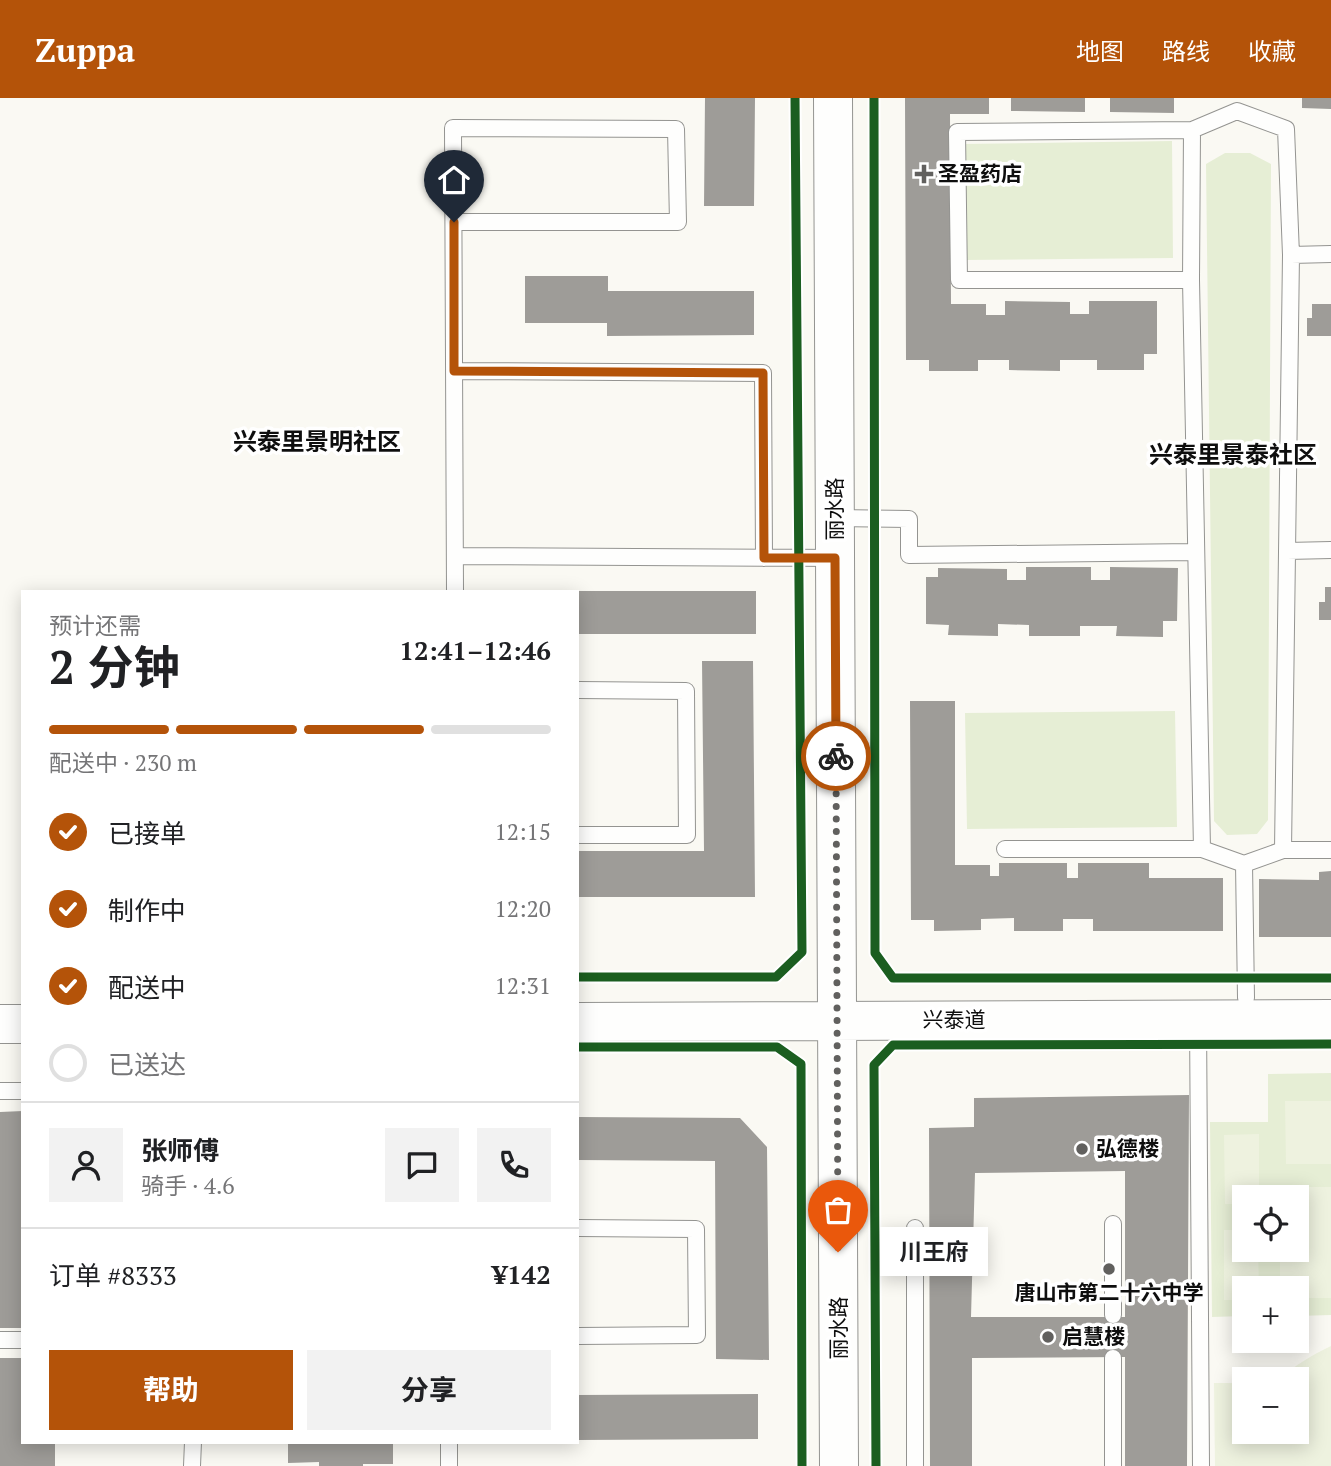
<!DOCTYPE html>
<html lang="zh">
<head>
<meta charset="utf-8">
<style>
  body { margin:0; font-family:"PT Serif","Noto Sans SC",serif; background:#f2f2f2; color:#202124; height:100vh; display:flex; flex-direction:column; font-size:26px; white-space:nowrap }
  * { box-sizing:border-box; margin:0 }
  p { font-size:23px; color:#757577 }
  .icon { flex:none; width:38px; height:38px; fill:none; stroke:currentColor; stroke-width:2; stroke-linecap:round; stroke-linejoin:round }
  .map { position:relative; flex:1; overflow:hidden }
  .panel { position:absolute; left:21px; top:492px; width:558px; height:854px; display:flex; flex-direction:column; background:#fff; border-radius:0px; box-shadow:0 4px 18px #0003 }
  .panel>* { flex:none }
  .buttons { position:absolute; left:1232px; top:1087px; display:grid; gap:14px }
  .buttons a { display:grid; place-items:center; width:77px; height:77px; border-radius:0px; background:#fff; box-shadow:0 4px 18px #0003; font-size:35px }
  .pin { position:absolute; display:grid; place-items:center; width:60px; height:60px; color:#fff; margin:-72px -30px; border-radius:50% 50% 50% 0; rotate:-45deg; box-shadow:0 0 7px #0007 }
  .pin .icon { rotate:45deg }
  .courier { position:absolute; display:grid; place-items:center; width:70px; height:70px; margin:-35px; border:5px solid #b45309; border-radius:50%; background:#fff; color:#222; box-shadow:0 2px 9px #0007 }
  .bubble { position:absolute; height:49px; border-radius:0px; background:#fff; box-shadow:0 4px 18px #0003; font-size:23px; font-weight:700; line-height:49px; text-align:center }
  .head em { font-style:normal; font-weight:700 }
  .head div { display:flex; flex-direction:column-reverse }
  .head { display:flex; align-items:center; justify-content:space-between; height:119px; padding:0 28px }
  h1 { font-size:46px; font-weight:700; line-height:52px }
  .bar { display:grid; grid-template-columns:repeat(4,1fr); gap:10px 7px; align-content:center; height:84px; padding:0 28px }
  .bar i { height:9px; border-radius:5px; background:#e0e0e0 }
  .bar .current { background:#b45309 }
  .bar p { grid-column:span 4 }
  .line { display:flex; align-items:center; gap:18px; padding:0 28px; border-top:2px solid #e0e0e0 }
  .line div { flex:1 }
  .round { display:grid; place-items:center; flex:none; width:74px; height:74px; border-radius:0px; background:#f2f2f2 }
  ol { padding:0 28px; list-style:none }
  li { display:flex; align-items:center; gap:21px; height:77px }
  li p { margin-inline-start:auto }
  li .icon { padding:7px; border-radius:50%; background:#b45309; color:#fff; stroke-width:4 }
  li:last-child { color:#757577 }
  li i { width:38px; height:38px; border:4px solid #e0e0e0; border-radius:50% }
  .action { display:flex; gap:14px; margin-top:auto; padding:14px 28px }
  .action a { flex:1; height:80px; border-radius:0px; background:#b45309; color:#fff; font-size:28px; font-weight:700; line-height:80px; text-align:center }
  .action a+a { background:#f2f2f2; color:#202124 }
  header { display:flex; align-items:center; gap:42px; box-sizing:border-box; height:98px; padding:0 35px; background:#b45309; color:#fff }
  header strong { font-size:33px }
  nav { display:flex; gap:38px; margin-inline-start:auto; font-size:24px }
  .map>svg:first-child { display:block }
</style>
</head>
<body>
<header>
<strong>Zuppa</strong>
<nav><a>地图</a><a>路线</a><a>收藏</a></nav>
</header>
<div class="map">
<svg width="1331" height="1368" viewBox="0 0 1331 1368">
  <rect width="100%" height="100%" fill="#faf9f3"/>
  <path fill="#e6eed5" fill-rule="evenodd" d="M1172,43L1173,160L964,162L962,46Z
    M1225,55H1250L1271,66L1268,722L1257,736L1227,737L1214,723L1206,66Z
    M1175,613L1177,729L967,731L965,615Z
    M1331,975V1217L1297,1218V1190H1244V1218L1212,1219L1210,1024H1268V976ZM1244,1099H1297V1152H1244Z"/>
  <path fill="#eef2df" d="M1285,1003H1331V1066H1286Z
    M1259,1036V1099H1244V1106H1225L1224,1037Z
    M1280,1089H1331V1200H1297V1190H1280V1152H1297V1099H1280Z
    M1224,1132H1244V1152H1258L1259,1190H1244V1202H1224Z
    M1331,1248V1368H1215L1214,1285H1244V1334H1297V1281H1280C1295,1267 1312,1257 1331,1248Z"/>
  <path fill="#9e9c98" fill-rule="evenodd" d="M705,0H755L754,108H704Z
    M905,0H989V16H950L951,206H986V217H1005V203L1070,204V216H1089V203H1157V256H1144V272H1097V262H1060V273L1009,272V262H978V273H929V262H906Z
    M1011,0H1085V14L1011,13Z
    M1110,0H1174V15L1110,14Z
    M1302,0H1331V11L1302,10Z
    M525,178H608V193H754V237L607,238V225H525Z
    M1312,206H1331V238H1307V220H1312Z
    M1026,469H1091V482H1110V469L1178,470L1177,523H1163V539L1116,538L1117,528H1080V538H1029V527L998,526V538L948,537L949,527L926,526V479H938V470L1007,471V482H1026Z
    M1325,489H1331V522H1319V504H1325Z
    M756,493V536H578V493Z
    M702,563H753L755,799H578V753H704Z
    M910,603H955V767H990V778H999V765H1067V780H1078V765H1149V780H1223V833H1093V821H1063V833H1014V820L981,821V832L934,833V822H911Z
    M1331,773V839H1259V781L1319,782V774Z
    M1189,997L1187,1368H1125V1259L972,1260V1368H930L929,1030L974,1029V1000ZM1125,1073V1219H971L975,1075Z
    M23,1013V1230H0V1014Z
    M578,1019L740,1020L767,1049L769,1262L716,1261L715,1063L578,1062Z
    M0,1260H23V1344H55V1368H0Z
    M758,1296V1341L578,1342V1297Z
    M288,1344H393V1366H363V1368H319V1364L288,1365Z"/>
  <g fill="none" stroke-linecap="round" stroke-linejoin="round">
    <defs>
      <path id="service" d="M1237,13L1286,31L1291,157L1283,752L1244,766L1202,751L1191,182L1192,32Z
        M454,124H678L676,31L453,30L455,494
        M1291,157L1331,156
        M1191,182H959L957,34L1192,32
        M454,273L763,275L764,460
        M835,420L909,421V457L1195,454
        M1287,453L1331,452
        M455,458L835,460
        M578,592L686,593L687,737H578
        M1005,751H1202
        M1283,752H1331
        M1244,766L1246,900
        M1198,921L1201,1368
        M0,993H23
        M1113,1126V1217
        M578,1130L696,1131L697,1237L578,1238
        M0,1242H23
        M1113,1260V1368
        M449,1344V1368
        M192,1368L193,1344
        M915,1368V1130"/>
      <path id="tertiary" d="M833,0L839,1368
        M578,924L1331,921
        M0,926H23"/>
    </defs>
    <use href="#service" stroke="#949491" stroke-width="18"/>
    <use href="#tertiary" stroke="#949491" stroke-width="40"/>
    <use href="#service" stroke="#fefefd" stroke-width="16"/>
    <use href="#tertiary" stroke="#fefefd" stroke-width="38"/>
    <defs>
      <path id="cycleway" d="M874,0L875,855L893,880H1331
        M578,879H776L802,854L795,0
        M578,949H777L801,966L802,1368
        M876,1368L874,967L893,947L1331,946"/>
    </defs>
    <use href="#cycleway" stroke="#fff" stroke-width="13"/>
    <use href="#cycleway" stroke="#1b5e20" stroke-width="9"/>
  </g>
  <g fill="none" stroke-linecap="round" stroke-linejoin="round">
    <path stroke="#61605e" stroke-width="7" stroke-dasharray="0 12.6" d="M836,658L838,1154"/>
    <path stroke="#b45309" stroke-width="9" d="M454,124V273L763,275L764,460H835L836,658"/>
  </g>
  <g fill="#61605e" stroke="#fff" stroke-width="2.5">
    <path d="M920.5 65.5h7v7h7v7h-7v7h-7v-7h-7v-7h7z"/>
    <circle cx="1082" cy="1051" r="7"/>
    <circle cx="1109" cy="1171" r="7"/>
    <circle cx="1048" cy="1239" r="7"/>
  </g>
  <g text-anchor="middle" stroke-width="7" stroke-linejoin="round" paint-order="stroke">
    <g font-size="21" font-weight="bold" fill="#0e0e0e" stroke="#fff" text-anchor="start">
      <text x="938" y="83">圣盈药店</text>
      <text x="1096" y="1058">弘德楼</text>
      <text x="1109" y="1202" text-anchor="middle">唐山市第二十六中学</text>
      <text x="1062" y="1246">启慧楼</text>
    </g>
    <g font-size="21" fill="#0e0e0e" stroke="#fff">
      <text transform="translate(835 411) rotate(-90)" y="7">丽水路</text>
      <text x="954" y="929">兴泰道</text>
      <text transform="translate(839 1230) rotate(-90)" y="7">丽水路</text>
    </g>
    <g font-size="24" font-weight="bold" fill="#0e0e0e" stroke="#fff">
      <text x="317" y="352">兴泰里景明社区</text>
      <text x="1233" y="365">兴泰里景泰社区</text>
    </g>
  </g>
</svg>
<div class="buttons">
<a><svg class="icon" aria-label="locate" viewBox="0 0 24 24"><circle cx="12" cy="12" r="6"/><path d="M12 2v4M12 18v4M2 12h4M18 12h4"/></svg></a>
<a>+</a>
<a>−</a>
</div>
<div class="pin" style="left:838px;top:1154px;background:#ea580c"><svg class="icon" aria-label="bag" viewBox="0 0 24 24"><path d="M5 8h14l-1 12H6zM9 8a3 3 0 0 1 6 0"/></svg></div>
<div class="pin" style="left:454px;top:124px;background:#1f2937"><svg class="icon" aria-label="home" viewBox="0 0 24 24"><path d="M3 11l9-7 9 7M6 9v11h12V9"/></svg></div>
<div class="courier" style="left:836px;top:658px"><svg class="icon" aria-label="bike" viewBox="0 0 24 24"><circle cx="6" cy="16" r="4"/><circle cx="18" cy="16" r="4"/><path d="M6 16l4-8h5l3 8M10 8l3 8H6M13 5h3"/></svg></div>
<div class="bubble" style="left:880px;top:1129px;width:108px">川王府</div>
<section class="panel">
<div class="head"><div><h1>2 分钟</h1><p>预计还需</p></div><em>12:41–12:46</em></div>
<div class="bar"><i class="current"></i><i class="current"></i><i class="current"></i><i></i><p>配送中 · 230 m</p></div>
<ol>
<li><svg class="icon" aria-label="check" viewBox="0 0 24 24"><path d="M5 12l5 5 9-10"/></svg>已接单<p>12:15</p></li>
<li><svg class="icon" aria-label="check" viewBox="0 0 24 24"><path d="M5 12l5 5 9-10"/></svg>制作中<p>12:20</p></li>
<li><svg class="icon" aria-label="check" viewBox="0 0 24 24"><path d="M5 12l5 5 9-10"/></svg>配送中<p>12:31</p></li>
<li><i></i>已送达</li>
</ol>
<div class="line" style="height:126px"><a class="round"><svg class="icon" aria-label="person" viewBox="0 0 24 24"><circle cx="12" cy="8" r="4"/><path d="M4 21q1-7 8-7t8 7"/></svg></a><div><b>张师傅</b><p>骑手 · 4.6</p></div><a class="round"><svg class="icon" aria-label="chat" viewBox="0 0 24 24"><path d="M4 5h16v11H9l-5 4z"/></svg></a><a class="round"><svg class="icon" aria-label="phone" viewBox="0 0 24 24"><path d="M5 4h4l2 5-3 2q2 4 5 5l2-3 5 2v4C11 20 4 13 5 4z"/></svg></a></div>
<div class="line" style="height:91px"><div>订单 #8333</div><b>¥142</b></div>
<div class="action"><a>帮助</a><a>分享</a></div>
</section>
</div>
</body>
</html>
